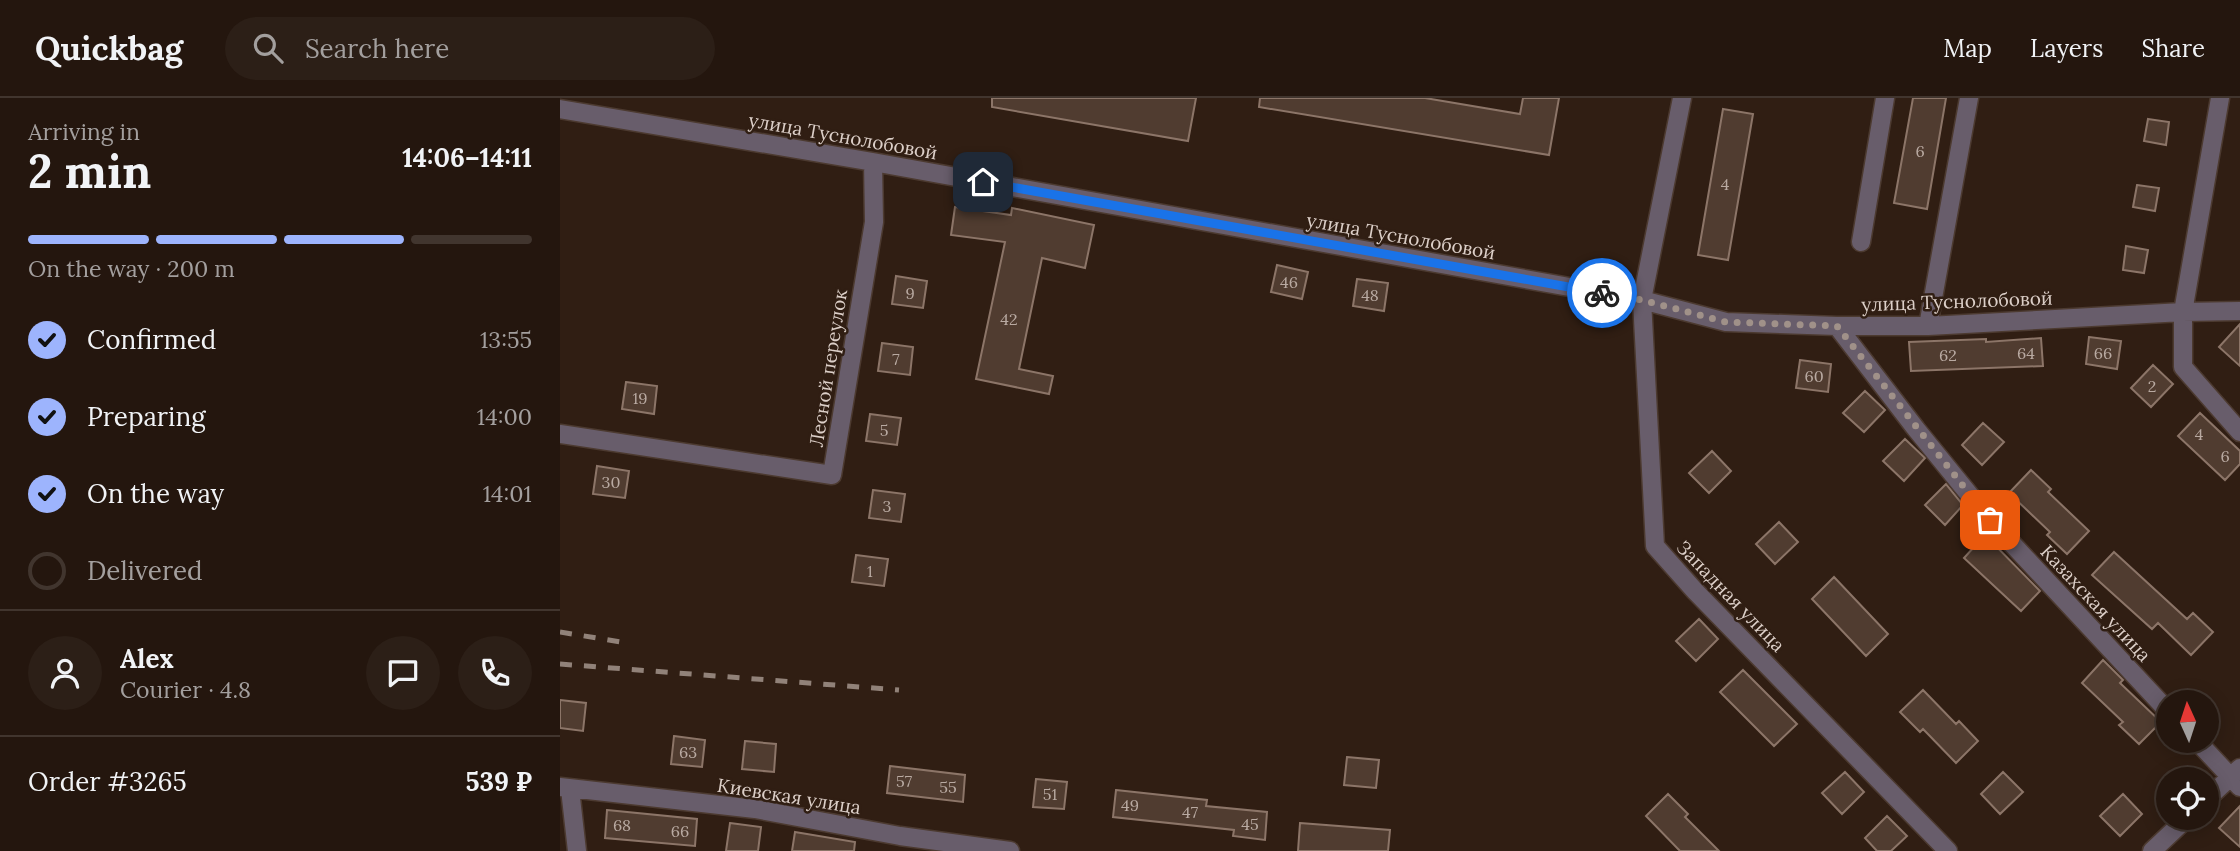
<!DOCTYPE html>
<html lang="en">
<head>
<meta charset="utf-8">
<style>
  body { margin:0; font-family:Lora,serif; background:#2c1f17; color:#f1f3f6; height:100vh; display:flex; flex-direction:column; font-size:26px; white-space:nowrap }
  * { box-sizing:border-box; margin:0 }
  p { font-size:23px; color:#a39f9e }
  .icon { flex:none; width:38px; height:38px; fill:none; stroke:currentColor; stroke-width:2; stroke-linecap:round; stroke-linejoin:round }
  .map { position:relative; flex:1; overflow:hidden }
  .drawer { display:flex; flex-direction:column; background:#24160e; width:560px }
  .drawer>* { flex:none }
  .needle { width:46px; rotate:357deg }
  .controls { position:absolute; left:1596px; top:592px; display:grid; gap:14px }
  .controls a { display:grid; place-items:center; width:63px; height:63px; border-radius:50%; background:#24160e; box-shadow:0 4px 18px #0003,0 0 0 2px #41352e; font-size:35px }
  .pin { position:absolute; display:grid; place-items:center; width:60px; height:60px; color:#fff; margin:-30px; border-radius:14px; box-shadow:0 4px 10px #0006 }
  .courier { position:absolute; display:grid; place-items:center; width:70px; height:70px; margin:-35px; border:5px solid #1a73e8; border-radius:50%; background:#fff; color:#222; box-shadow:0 2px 9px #0007 }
  .summary em { font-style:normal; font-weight:700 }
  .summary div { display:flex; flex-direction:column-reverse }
  .summary { display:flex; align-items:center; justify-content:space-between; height:119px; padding:0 28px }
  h1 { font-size:46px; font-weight:700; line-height:52px }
  .bar { display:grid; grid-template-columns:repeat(4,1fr); gap:10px 7px; align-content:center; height:84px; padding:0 28px }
  .bar i { height:9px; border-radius:5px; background:#41352e }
  .bar .on { background:#9db4fd }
  .bar p { grid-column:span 4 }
  .line { display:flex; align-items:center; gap:18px; padding:0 28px; border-top:2px solid #41352e }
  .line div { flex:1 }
  .round { display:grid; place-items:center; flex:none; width:74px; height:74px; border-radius:37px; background:#2c1f17 }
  ol { padding:0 28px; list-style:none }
  li { display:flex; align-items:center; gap:21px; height:77px }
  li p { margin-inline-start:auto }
  li .icon { padding:7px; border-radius:50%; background:#9db4fd; color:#111; stroke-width:4 }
  li:last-child { color:#a39f9e }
  li i { width:38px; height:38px; border:4px solid #41352e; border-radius:50% }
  header { display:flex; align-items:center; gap:42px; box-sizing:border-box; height:98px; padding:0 35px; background:#24160e; border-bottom:2px solid #41352e }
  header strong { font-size:33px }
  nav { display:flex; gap:38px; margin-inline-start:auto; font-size:24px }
  .search { width:490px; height:63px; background:#2c1f17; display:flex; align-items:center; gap:18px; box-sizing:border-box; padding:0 24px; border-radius:38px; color:#a39f9e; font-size:26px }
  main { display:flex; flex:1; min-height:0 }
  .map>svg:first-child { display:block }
</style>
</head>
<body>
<header>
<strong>Quickbag</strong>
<div class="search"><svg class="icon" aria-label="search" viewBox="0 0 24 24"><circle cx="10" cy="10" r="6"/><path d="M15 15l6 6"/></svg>Search here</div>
<nav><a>Map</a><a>Layers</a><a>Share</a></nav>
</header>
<main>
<section class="drawer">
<div class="summary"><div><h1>2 min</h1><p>Arriving in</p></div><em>14:06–14:11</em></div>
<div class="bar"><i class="on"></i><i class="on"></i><i class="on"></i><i></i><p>On the way · 200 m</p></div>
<ol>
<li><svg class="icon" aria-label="check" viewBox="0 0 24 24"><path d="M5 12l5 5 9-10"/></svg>Confirmed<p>13:55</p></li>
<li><svg class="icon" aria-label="check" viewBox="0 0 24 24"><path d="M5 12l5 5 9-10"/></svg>Preparing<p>14:00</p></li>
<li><svg class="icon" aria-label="check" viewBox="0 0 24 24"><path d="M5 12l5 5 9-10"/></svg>On the way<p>14:01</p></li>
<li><i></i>Delivered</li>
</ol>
<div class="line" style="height:126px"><a class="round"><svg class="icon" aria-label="person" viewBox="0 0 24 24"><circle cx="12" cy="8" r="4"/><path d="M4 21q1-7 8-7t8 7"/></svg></a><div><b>Alex</b><p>Courier · 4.8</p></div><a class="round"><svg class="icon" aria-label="chat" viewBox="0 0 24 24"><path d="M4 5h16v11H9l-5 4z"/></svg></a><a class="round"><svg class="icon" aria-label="phone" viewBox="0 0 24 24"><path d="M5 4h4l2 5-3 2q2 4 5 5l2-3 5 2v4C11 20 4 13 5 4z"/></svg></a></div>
<div class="line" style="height:91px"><div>Order #3265</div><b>539 ₽</b></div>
</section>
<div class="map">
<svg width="1680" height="753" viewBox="0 0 1680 753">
  <rect width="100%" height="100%" fill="#301e13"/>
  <path fill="#503c30" stroke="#8c7568" stroke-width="2" d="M432,0H636L628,43L432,9Z
    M700,0H865L960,16L963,0H999L989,57L699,9Z
    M1353,0H1386L1367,111L1334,105Z
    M1163,11L1193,16L1168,162L1138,157Z
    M1588,21L1609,24L1606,47L1584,43Z
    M1577,87L1599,90L1595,113L1573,109Z
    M395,109L451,117L452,110L534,127L525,170L482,160L459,271L493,278L489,296L416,281L445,144L391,137Z
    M1566,148L1588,152L1584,175L1563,172Z
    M717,167L748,174L742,201L711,194Z
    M336,178L367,183L363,210L332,206Z
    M797,181L828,185L824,213L793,208Z
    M1680,226V268L1659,249Z
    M1529,239L1561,243L1557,271L1526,266Z
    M1481,240L1483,268L1351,273L1349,244L1426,241V244Z
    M322,245L353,249L350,277L318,273Z
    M1240,262L1271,266L1268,294L1236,290Z
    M1593,267L1613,286L1591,309L1571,290Z
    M66,284L97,288L94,316L62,311Z
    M1305,293L1325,312L1304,334L1283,315Z
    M1640,315L1680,353V366L1665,382L1618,338Z
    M310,316L341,320L337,347L306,343Z
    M1423,325L1444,344L1422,367L1402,347Z
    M1345,341L1365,360L1344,383L1323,363Z
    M1152,353L1171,373L1149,395L1129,375Z
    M37,368L69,373L65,400L33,396Z
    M1471,372L1491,391L1488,394L1529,433L1507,456L1487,437L1490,434L1449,395Z
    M1386,386L1403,407L1385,427L1365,407Z
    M313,392L345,396L341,424L309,420Z
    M1219,424L1238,444L1215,466L1196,446Z
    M1425,437L1480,493L1461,513L1404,460Z
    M1554,454L1627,521L1633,515L1653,534L1631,557L1598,525L1592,531L1532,477Z
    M296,457L328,461L324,488L292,484Z
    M1274,479L1328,536L1306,558L1252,501Z
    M1139,521L1158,541L1136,563L1116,543Z
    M1543,562L1563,582L1560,585L1601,624L1579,646L1559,627L1563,624L1522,585Z
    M1183,572L1237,626L1214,648L1160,594Z
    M1363,592L1396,626L1399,623L1418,643L1396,665L1363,631L1360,634L1340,614Z
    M0,602L26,605L23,633L0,630Z
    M114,638L145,642L142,669L111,666Z
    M185,643L216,646L214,674L182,671Z
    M787,659L819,662L816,690L784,687Z
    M330,668L405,677L403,704L327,695Z
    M1285,674L1304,694L1282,716L1262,695Z
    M1443,674L1463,694L1440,716L1421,696Z
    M476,681L507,684L504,711L473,709Z
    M556,692L647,702L646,708L707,714L705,742L673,738L674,732L553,719Z
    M1108,696L1128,716L1125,719L1159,753H1120L1086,718Z
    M1563,696L1582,716L1560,738L1540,718Z
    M1680,708V749L1659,730Z
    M47,712L137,721L135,748L45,740Z
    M1327,718L1347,738L1331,753H1317L1305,740Z
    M170,725L201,729L198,753H166Z
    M740,725L830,732L828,753H738Z
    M235,734L295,744L294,753H232Z"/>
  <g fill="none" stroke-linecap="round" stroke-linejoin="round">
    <defs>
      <path id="minor" d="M1122,0L1082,202L1095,448L1135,493L1388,753
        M1660,0L1623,214V269L1680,334
        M0,11L313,64L1082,202L1166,224L1277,228H1368L1623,214L1680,213
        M1301,144L1325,0
        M1277,228L1356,331L1430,422L1608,613
        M1368,228L1409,0
        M0,336L272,377L314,124L313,64
        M1636,642L1680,689
        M0,689L195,711L340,738L450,753
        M10,691L17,753
        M1647,701L1680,670
        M1592,753L1628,719"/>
    </defs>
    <use href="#minor" stroke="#4c3a30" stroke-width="21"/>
    <use href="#minor" stroke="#685d6b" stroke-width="18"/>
    <path stroke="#918279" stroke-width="5" stroke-dasharray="12 12" stroke-linecap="butt" d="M0,534L67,545
      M0,566L339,592"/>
  </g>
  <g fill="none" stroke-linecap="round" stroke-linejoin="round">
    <path stroke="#a09189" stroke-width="7" stroke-dasharray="0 12.6" d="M1042,195L1082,202L1166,224L1277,228L1430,422"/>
    <path stroke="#1a73e8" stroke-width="9" d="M423,84L1042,195"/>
  </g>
  <g text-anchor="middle" stroke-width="5" stroke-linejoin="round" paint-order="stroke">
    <g font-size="16" fill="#b9aaa2">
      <text x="1360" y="59">6</text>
      <text x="1165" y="92">4</text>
      <text x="729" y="190">46</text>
      <text x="350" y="201">9</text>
      <text x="810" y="203">48</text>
      <text x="449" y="227">42</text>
      <text x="1466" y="261">64</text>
      <text x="1543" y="261">66</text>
      <text x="1388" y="263">62</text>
      <text x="336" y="267">7</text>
      <text x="1254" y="284">60</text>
      <text x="1592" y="294">2</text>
      <text x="80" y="306">19</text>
      <text x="324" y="338">5</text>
      <text x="1639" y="342">4</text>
      <text x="1665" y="364">6</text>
      <text x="51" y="390">30</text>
      <text x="327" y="414">3</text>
      <text x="310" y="479">1</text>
      <text x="128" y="660">63</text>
      <text x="344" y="689">57</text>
      <text x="388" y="695">55</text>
      <text x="490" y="702">51</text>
      <text x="570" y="713">49</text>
      <text x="630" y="720">47</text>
      <text x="690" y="732">45</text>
      <text x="62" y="733">68</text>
      <text x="120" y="739">66</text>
    </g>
    <g font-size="19" fill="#dccfc8" stroke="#301e13">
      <text transform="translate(283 38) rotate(10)" y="7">улица Туснолобовой</text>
      <text transform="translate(841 138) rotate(10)" y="7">улица Туснолобовой</text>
      <text transform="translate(1397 203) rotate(-2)" y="7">улица Туснолобовой</text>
      <text transform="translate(268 270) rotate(-81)" y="7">Лесной переулок</text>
      <text transform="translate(1171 498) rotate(46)" y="7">Западная улица</text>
      <text transform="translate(1536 505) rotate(47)" y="7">Казахская улица</text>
      <text transform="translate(229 698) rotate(9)" y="7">Киевская улица</text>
    </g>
  </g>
</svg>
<div class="controls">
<a><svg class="needle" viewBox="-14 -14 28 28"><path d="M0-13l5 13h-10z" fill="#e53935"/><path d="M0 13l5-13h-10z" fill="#a39f9e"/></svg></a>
<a><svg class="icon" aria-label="locate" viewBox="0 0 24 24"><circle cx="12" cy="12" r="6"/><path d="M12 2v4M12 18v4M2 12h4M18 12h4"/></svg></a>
</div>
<div class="pin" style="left:1430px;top:422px;background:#ea580c"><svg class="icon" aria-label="bag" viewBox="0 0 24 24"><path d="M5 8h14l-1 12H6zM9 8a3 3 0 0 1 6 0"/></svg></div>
<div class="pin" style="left:423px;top:84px;background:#1f2937"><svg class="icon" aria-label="home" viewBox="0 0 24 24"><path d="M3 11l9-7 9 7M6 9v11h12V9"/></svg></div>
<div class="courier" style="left:1042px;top:195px"><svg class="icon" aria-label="bike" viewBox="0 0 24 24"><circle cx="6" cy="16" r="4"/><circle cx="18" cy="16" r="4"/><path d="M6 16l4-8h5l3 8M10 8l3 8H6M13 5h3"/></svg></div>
</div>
</main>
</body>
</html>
